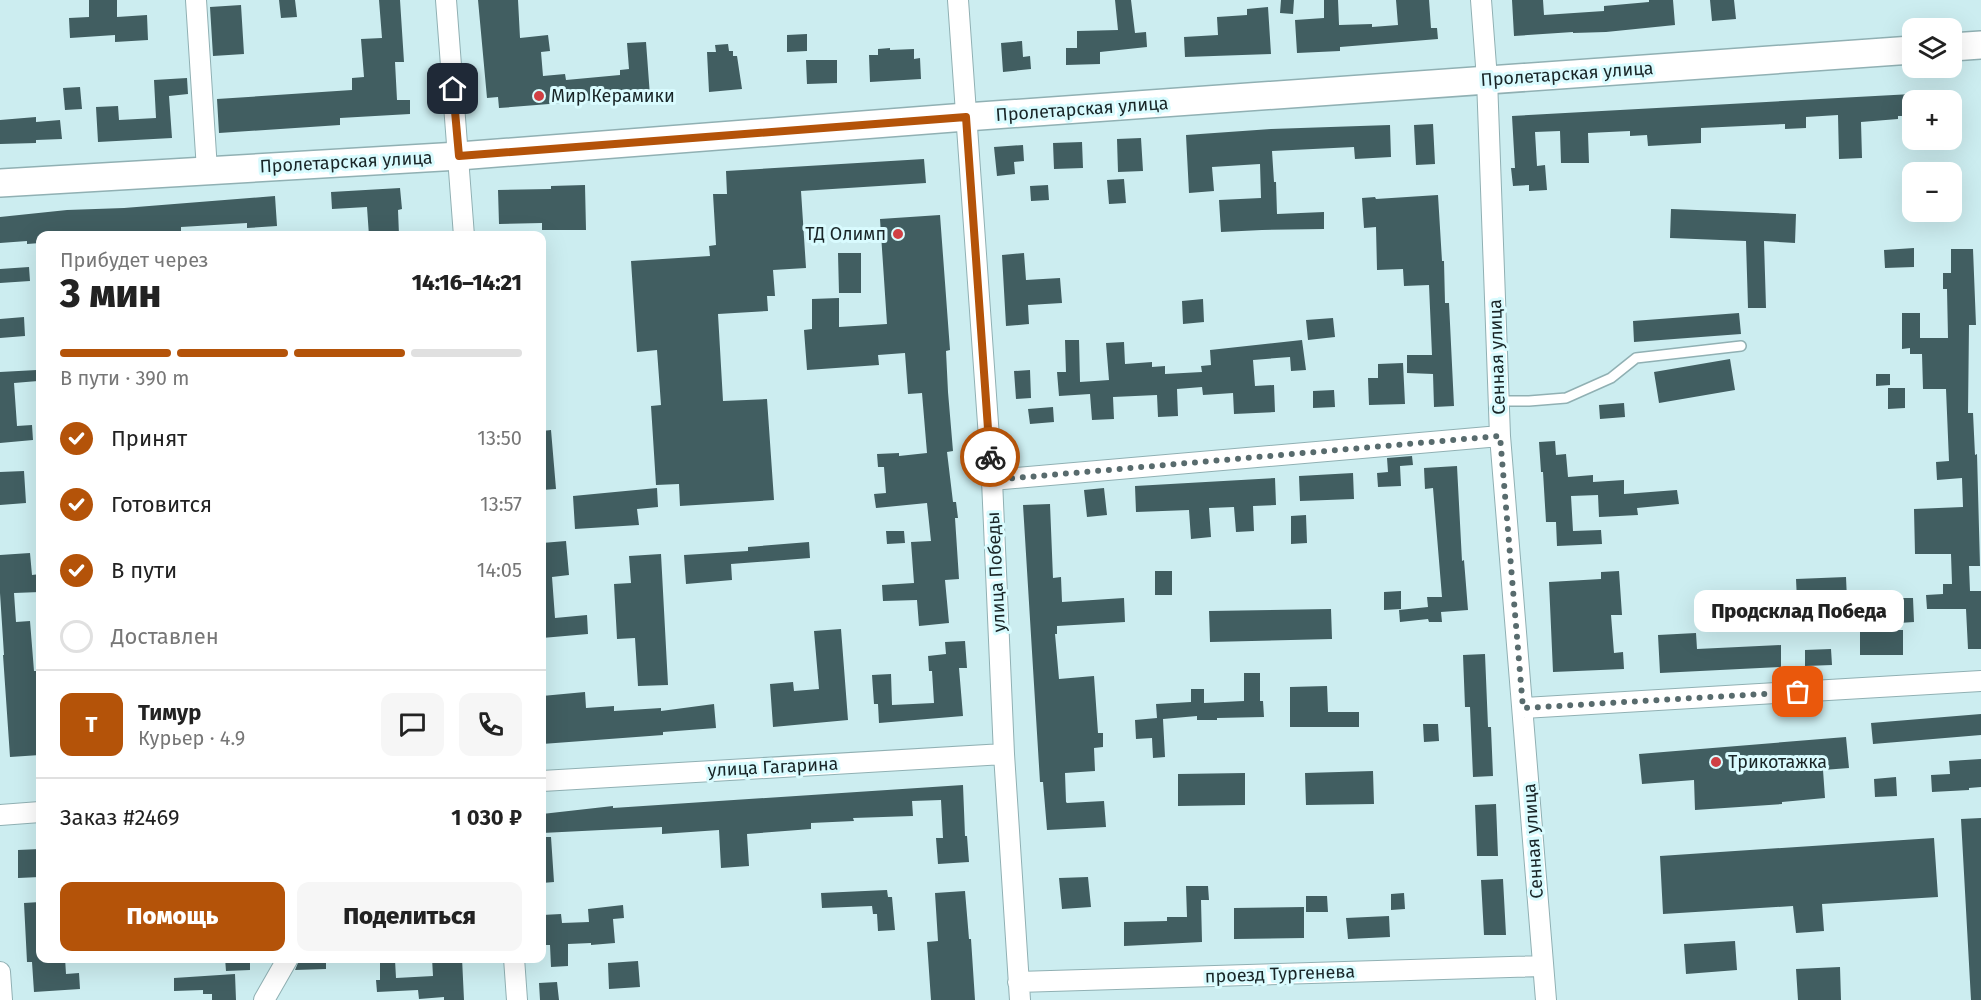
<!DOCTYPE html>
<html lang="ru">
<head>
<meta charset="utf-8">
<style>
  body { margin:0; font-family:"Fira Sans",sans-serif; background:#f6f6f6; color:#222; height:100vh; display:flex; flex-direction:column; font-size:22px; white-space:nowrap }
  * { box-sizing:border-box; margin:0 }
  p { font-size:20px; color:#767676 }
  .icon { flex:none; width:33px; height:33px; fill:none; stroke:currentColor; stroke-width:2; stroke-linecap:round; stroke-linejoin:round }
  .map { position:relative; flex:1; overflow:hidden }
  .details { position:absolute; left:36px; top:231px; width:510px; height:732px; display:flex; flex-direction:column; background:#fff; border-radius:12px; box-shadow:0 6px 24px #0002 }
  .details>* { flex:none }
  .controls { position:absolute; left:1902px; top:18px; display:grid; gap:12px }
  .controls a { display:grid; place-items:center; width:60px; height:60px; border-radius:12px; background:#fff; box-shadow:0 6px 24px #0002; font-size:30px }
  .pin { position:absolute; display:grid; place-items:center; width:51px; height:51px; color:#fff; margin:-26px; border-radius:12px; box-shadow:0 3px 9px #0006 }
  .courier { position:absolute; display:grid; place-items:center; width:60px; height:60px; margin:-30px; border:4px solid #b45309; border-radius:50%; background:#fff; color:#222; box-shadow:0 2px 8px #0007 }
  .bubble { position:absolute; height:42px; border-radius:12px; background:#fff; box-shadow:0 6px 24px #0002; font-size:20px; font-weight:800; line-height:42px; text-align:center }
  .headline em { font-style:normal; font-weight:800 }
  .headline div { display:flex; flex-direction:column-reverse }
  .headline { display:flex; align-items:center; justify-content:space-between; height:102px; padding:0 24px }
  h1 { font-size:39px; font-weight:800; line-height:45px }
  .bar { display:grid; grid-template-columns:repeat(4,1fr); gap:9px 6px; align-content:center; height:72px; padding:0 24px }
  .bar i { height:8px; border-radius:4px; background:#e0e0e0 }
  .bar .selected { background:#b45309 }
  .bar p { grid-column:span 4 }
  .line { display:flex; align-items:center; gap:15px; padding:0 24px; border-top:2px solid #e0e0e0 }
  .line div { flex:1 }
  .round { display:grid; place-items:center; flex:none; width:63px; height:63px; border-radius:12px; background:#f6f6f6 }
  ol { padding:0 24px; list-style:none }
  li { display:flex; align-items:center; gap:18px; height:66px }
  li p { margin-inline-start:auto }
  li .icon { padding:6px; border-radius:50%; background:#b45309; color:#fff; stroke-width:4 }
  li:last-child { color:#767676 }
  li i { width:33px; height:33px; border:3px solid #e0e0e0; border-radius:50% }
  .action { display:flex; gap:12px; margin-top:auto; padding:12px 24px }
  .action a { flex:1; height:69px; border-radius:12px; background:#b45309; color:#fff; font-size:24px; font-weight:800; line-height:69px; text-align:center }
  .action a+a { background:#f6f6f6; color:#222 }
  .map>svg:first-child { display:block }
</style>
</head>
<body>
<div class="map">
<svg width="1981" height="1000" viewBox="0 0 1981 1000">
  <rect width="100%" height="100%" fill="#ccedf0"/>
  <path fill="#415e61" d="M89,0H117V17L147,15L148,40L115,42V35L70,38L69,18L89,17Z
    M279,0H295L297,17L281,18Z
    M379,0H400L404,62H395L397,100H410V114L340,118V125L219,133L217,99L352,90V78L364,77L361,39L382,38Z
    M478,0H518L520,38L548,35L550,51L541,52L543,76L565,74L566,80L620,75V70L629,69L627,43L646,42L650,96L499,108L498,97L487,98Z
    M1115,0H1131L1135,33L1146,32L1147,47L1100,52V64L1066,65V48H1077V31L1118,30Z
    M1281,0H1294L1293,14L1280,13Z
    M1324,0H1338L1339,25L1372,24V27L1398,25L1396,0H1429L1431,28H1437L1438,39L1340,47V51L1297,53L1295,20L1324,18Z
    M1512,0H1543L1544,15L1604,11V6L1649,2V0H1673L1675,25L1606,32L1573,33V32L1514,36Z
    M1710,0H1734L1736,19L1712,21Z
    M241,5L244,54L213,56L210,7Z
    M1268,7L1271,54L1185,57L1184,37L1218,35L1217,17L1247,15V9Z
    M807,34V51L787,52V35Z
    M1022,41L1023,57L1030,56L1031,69L1003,72L1001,43Z
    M728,44L729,51H733V56H737L742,89L709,92L707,52H716L715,45Z
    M890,48V50L914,49V59L920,58L921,79L870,82L869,55H878V49Z
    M806,60H837V83L807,84Z
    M187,78L188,94L169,96L172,138L98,142L96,107L118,106L119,120L156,118L154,80Z
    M80,87L82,109L65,110L63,88Z
    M1912,94V116H1898V119L1861,122L1862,158L1839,159L1838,115L1806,117V128L1785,129V124L1701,128V143L1648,146L1647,135L1630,136V131L1588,133L1589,163H1561L1560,131L1535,132L1537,166L1545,165L1547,190L1529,191V185L1513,186L1511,168H1515L1512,116Z
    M36,117V122L60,120L62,139L36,140V143L0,144V120Z
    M1433,124L1435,164L1416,165L1414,125Z
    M1390,125L1391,157L1355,159L1354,147L1272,151L1274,182H1276L1277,214L1324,212V229L1262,230L1221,232L1219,200L1261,198L1260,164L1212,167L1214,191L1189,193L1186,135L1271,129Z
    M1141,138L1143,171L1118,172L1117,139Z
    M1082,142L1083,168L1054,169L1053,143Z
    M1023,145L1024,161L1014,162L1015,174L997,176L994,147Z
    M924,159L926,183L801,191L806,268L773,270L775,296H767L768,311L718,314L723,401L767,399L774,500L680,506L679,484L656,485L651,406L661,405L657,350L637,352L631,261L710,256L709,246L716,245L713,194H727L726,171Z
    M1124,179L1126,203L1109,204L1107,180Z
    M585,185L586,230H542V223L499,224L498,190L551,189V186Z
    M1048,185L1049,200L1031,201L1030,186Z
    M400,188L402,209L398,210L399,235L369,236L367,207L332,209L331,192Z
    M1438,195L1442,261H1444L1445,303H1449L1454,406L1434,407L1433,374L1407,373V355H1432L1429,285L1404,286L1403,269L1377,270L1376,227L1364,228L1362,198L1375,197L1376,199Z
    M275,196L277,226L247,228V223L181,227V231L146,233V236H101V234L40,236V243L27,244V241L0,243V217L67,210L124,208Z
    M1671,209L1796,214L1795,243L1764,241L1766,308H1748L1746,241L1670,238Z
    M940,215L950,350L946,351L948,392L953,451L947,452L953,502H956L958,518H955L959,579L945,580L949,623L919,626L917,600L883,601L882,585L914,583L911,542L931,541L927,503L876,508L874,494L886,493L884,467H878L877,454L899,453V456L927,453L922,393L908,394L905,353L878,355L879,365L807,370L804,330L812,329V299L839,298V327L887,324L880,219Z
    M1914,248V267L1885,268L1884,250Z
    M1951,249H1973L1976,325H1969L1968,413H1973L1975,455L1977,454L1980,566H1969L1970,591H1981V649H1968L1966,609H1927L1926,595L1943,594V584H1952L1951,554H1915L1914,509L1963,507L1962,478L1937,480L1936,462L1949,461L1946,389H1923L1922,354H1910V348L1902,349V313H1920V338H1948L1947,289H1943V273H1951Z
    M838,253H861V293H839Z
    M1024,253L1026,280L1060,278L1062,303L1028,305L1029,324L1006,326L1002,255Z
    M29,267L30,281L0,283V269Z
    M1203,299L1204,322L1183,324L1182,301Z
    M1739,313L1741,334L1634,342L1633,321Z
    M24,317L25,336L0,338V319Z
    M1333,318L1335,337L1308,340L1306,320Z
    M1065,340H1079L1080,382L1109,380L1106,343L1124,342L1125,364L1152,362V367L1165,366V374L1202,372L1201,366L1211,365L1210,350L1302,340L1306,370L1291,371L1290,357L1253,360L1255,386L1274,385L1275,412L1234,414L1233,393L1203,395L1202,387L1177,389L1178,416L1158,417L1157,395L1113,397L1114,419L1092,420L1090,394L1059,396L1057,372H1066Z
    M1730,359L1735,390L1659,403L1654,372Z
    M1403,363L1405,404L1369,405L1368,378H1378V364Z
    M37,370L38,381L14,383L17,426L32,425L33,440L0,443V372Z
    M1030,370L1031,398L1016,399L1014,371Z
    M1876,374H1890V385L1876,386Z
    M1888,388H1905V408L1888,409Z
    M1334,390L1335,407L1313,408V391Z
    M1624,403L1625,417L1600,419L1599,405Z
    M1053,407L1054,422L1030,424L1028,409Z
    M551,430L556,489L542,490V431Z
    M1555,441L1556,455L1566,454L1568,477L1593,475V482L1624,480V494L1677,490L1679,504L1637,508L1638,515L1599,517L1598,495L1571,496L1573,531L1601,530L1602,544L1557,546L1556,522H1546L1543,472H1541L1539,442Z
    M1412,456L1413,465L1400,466L1401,486L1378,487L1377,473L1388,472L1387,458Z
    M1457,466L1462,561L1464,560L1468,610L1441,612L1442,622H1429L1428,619L1400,622L1399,610L1428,607L1427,597H1442L1433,488L1425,489L1424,468Z
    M24,471L26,503L0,505V472Z
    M1353,473L1354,499L1300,501L1299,476Z
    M1275,478L1276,505L1253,506L1254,531L1236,532L1234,507L1209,508L1211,537L1191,539L1189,510L1136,512L1135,486Z
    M657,488L658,507L637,509L639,525L575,529L573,496Z
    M1104,488L1107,515L1087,517L1084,490Z
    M1050,504L1053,578L1061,577L1062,602L1124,598L1125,622L1057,626V634H1055L1059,679L1094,676L1098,733H1103V747L1094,748L1095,771L1065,773L1066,802L1067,803L1104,801L1106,827L1047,830L1043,782H1040L1023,505Z
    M1306,515L1307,543L1291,544V516Z
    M886,531H904L905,543L887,544Z
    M566,541L569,575L552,577L555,618L587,615L588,634L542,638V543Z
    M809,542L810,558L731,564L732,580L686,584L684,555L748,551V547Z
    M30,553L32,575L40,574V592L14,593L16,622L30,621L34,671H40V755L10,757L3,655H4L0,593V555Z
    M661,554L668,685L638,686L635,638L617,639L614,584L631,583L629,556Z
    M1155,571H1172V595H1155Z
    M1619,571L1622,615H1611L1614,653L1623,652L1624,669L1553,672L1549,582L1601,579V572Z
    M1846,577L1848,622H1798L1796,579Z
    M1401,591V609L1384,610V592Z
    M1898,598H1913L1914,622L1899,623Z
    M1331,609L1332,639L1210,642L1209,611Z
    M1753,611H1770V622H1753Z
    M841,629L848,720L773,727L770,684L793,682L794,691L819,689L814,631Z
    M1860,630H1903V655H1860Z
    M1696,633L1697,649L1781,645V667L1660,673L1658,635Z
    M965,641L967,668H959L963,716L879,723L878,704H874L872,675L891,674L892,705L934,703L932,671H929L928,656L946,654L945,642Z
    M1831,649L1832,665L1805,666V650Z
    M1485,654L1488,727H1491L1493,776L1473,777L1470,707H1465L1463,655Z
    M1244,673H1260V701H1263L1264,717L1217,718V720H1197V716L1163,719L1165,757L1153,758L1152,738L1136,739L1135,720L1157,718L1156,704L1191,702V689H1204V703L1244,701Z
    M1327,686L1328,712H1359V727H1290V687Z
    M585,692L586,708L614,706V711L661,708V711L714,704L716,728L663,732V735L542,744V696Z
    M1981,714V735L1873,744L1871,723Z
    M1423,724H1438L1439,741L1424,742Z
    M1846,737L1849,768L1823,770L1825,798L1782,802V804L1695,810L1694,780L1642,784L1639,754Z
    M1981,759V787L1969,788V790L1932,792L1931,775L1950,774L1949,761Z
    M1373,771L1374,804L1306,805L1305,773Z
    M1245,773V805L1178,806V774Z
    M1896,777L1897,796L1875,797L1874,779Z
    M963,785L965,836H967L969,862L938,864L936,838H943L941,800L912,801L913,816L853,818L854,821L811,823V829L747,834L749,866L721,868L719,830L662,834V827L542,833V814L613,806V808Z
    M1496,804L1498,856H1477L1475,805Z
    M1981,818V1000H1971L1961,819Z
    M542,837H551L554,882L542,883Z
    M1934,838L1938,897L1822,904L1824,931L1796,933L1793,906L1663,914L1660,856Z
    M40,849V877L18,878V850Z
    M1088,877L1091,907L1062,909L1059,878Z
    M1503,879L1506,935H1484L1481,880Z
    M1186,886H1208L1209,900H1201L1202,942L1124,946V922L1167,921V917H1187Z
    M887,890L888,897H892L895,930L878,931L877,914H873L872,906L822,908L821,893Z
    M965,891L969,939H971L975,1000H931L927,942L938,941L935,893Z
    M1404,893L1405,909L1391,910V894Z
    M1306,896H1327L1328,912H1306Z
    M40,902V958H65L66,974L79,973L80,989L34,992L32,962H27L24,903Z
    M623,905L624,918L613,919L615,943L591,945V943L568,944V966L551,967L550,945H542V915L561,914L562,923L589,922L588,909Z
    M1304,907V938L1234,939V908Z
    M1389,916L1390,937L1348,939L1346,918Z
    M1735,941L1737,970L1686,974L1684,944Z
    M225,958H250V970L226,971Z
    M300,958H326V969L295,970Z
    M432,958H462L464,1000H444V997L419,999L418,990L377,992L376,980H380V961L395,960L396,978L433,976Z
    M638,961L640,987L609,989L608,963Z
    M1840,967L1841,1000H1798L1796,969Z
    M235,974L236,1000H212V994H203V990L174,991V978Z
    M557,982L559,1000H540L539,983Z"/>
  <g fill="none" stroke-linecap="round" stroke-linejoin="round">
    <defs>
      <path id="lane" d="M1499,401H1529L1566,398L1611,378L1636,358L1741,346"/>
      <path id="street" d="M196,0L207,170
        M446,0L464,236
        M958,0L992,480L1004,754L1020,1000
        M1481,0L1487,79L1500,436L1546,1000
        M992,480L1500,436
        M1523,708L1981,681
        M542,781L1004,754
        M0,815L40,812
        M514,958L517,1000
        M0,972L2,1000
        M1018,982L1542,966
        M264,1000L288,958"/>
      <path id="secondary" d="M1952,47L1981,45
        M0,183L459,156L966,117L1912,50"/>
    </defs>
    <use href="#lane" stroke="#90b0b3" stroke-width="12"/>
    <use href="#street" stroke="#90b0b3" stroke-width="22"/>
    <use href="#secondary" stroke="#90b0b3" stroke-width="30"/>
    <use href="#lane" stroke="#fff" stroke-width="9"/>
    <use href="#street" stroke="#fff" stroke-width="20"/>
    <use href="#secondary" stroke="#fff" stroke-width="27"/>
  </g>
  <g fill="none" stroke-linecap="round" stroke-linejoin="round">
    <path stroke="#586b6d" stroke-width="6" stroke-dasharray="0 10.8" d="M990,457L992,480L1500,436L1523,708L1798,692"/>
    <path stroke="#b45309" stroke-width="8" d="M453,89L459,156L966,117L990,457"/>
  </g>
  <g fill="#d04044" stroke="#d9fbfe" stroke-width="2">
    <circle cx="539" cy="96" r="6"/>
    <circle cx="898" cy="234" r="6"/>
    <circle cx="1716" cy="762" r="6"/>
  </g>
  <g text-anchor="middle" stroke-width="6" stroke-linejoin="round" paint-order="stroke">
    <g font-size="18" fill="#192527" stroke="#d9fbfe">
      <text transform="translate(1567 74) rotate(-4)" y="6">Пролетарская улица</text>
      <text transform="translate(1082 109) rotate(-4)" y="6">Пролетарская улица</text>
      <text transform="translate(346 162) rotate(-3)" y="6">Пролетарская улица</text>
      <text transform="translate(1497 357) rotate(-92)" y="6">Сенная улица</text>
      <text transform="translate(996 572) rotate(-93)" y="6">улица Победы</text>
      <text transform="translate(773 767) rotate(-3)" y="6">улица Гагарина</text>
      <text transform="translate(1533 841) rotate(-94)" y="6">Сенная улица</text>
      <text transform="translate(1280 974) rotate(-2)" y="6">проезд Тургенева</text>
    </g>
    <g font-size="18" fill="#192527" stroke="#d9fbfe" text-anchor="start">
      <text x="551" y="102">Мир Керамики</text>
      <text x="886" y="240" text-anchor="end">ТД Олимп</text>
      <text x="1728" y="768">Трикотажка</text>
    </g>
  </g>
</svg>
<div class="controls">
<a><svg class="icon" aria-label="layers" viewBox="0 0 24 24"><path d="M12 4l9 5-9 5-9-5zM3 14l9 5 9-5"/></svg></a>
<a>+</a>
<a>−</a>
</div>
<div class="pin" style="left:1798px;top:692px;background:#ea580c"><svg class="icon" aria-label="bag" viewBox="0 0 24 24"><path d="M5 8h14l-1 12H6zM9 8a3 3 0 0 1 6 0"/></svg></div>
<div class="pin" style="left:453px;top:89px;background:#1f2937"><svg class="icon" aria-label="home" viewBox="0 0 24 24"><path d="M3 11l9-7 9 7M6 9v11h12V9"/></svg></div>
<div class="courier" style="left:990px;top:457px"><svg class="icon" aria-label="bike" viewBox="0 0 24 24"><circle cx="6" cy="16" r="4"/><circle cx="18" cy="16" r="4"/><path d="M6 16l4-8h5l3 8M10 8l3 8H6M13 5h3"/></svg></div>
<div class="bubble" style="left:1694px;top:590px;width:210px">Продсклад Победа</div>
<section class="details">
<div class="headline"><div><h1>3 мин</h1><p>Прибудет через</p></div><em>14:16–14:21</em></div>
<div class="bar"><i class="selected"></i><i class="selected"></i><i class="selected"></i><i></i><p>В пути · 390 m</p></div>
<ol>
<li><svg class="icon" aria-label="check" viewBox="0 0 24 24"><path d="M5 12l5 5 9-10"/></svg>Принят<p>13:50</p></li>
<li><svg class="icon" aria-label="check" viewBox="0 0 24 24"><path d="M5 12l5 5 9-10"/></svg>Готовится<p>13:57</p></li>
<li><svg class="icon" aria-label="check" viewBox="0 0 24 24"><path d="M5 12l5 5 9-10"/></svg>В пути<p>14:05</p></li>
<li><i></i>Доставлен</li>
</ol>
<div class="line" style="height:108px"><b class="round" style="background:#b45309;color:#fff">Т</b><div><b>Тимур</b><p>Курьер · 4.9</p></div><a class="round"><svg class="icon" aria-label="chat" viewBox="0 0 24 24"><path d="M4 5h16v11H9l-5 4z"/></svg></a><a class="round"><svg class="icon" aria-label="phone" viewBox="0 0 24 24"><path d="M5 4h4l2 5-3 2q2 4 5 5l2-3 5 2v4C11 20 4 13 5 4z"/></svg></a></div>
<div class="line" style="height:78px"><div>Заказ #2469</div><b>1 030 ₽</b></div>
<div class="action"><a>Помощь</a><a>Поделиться</a></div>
</section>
</div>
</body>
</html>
